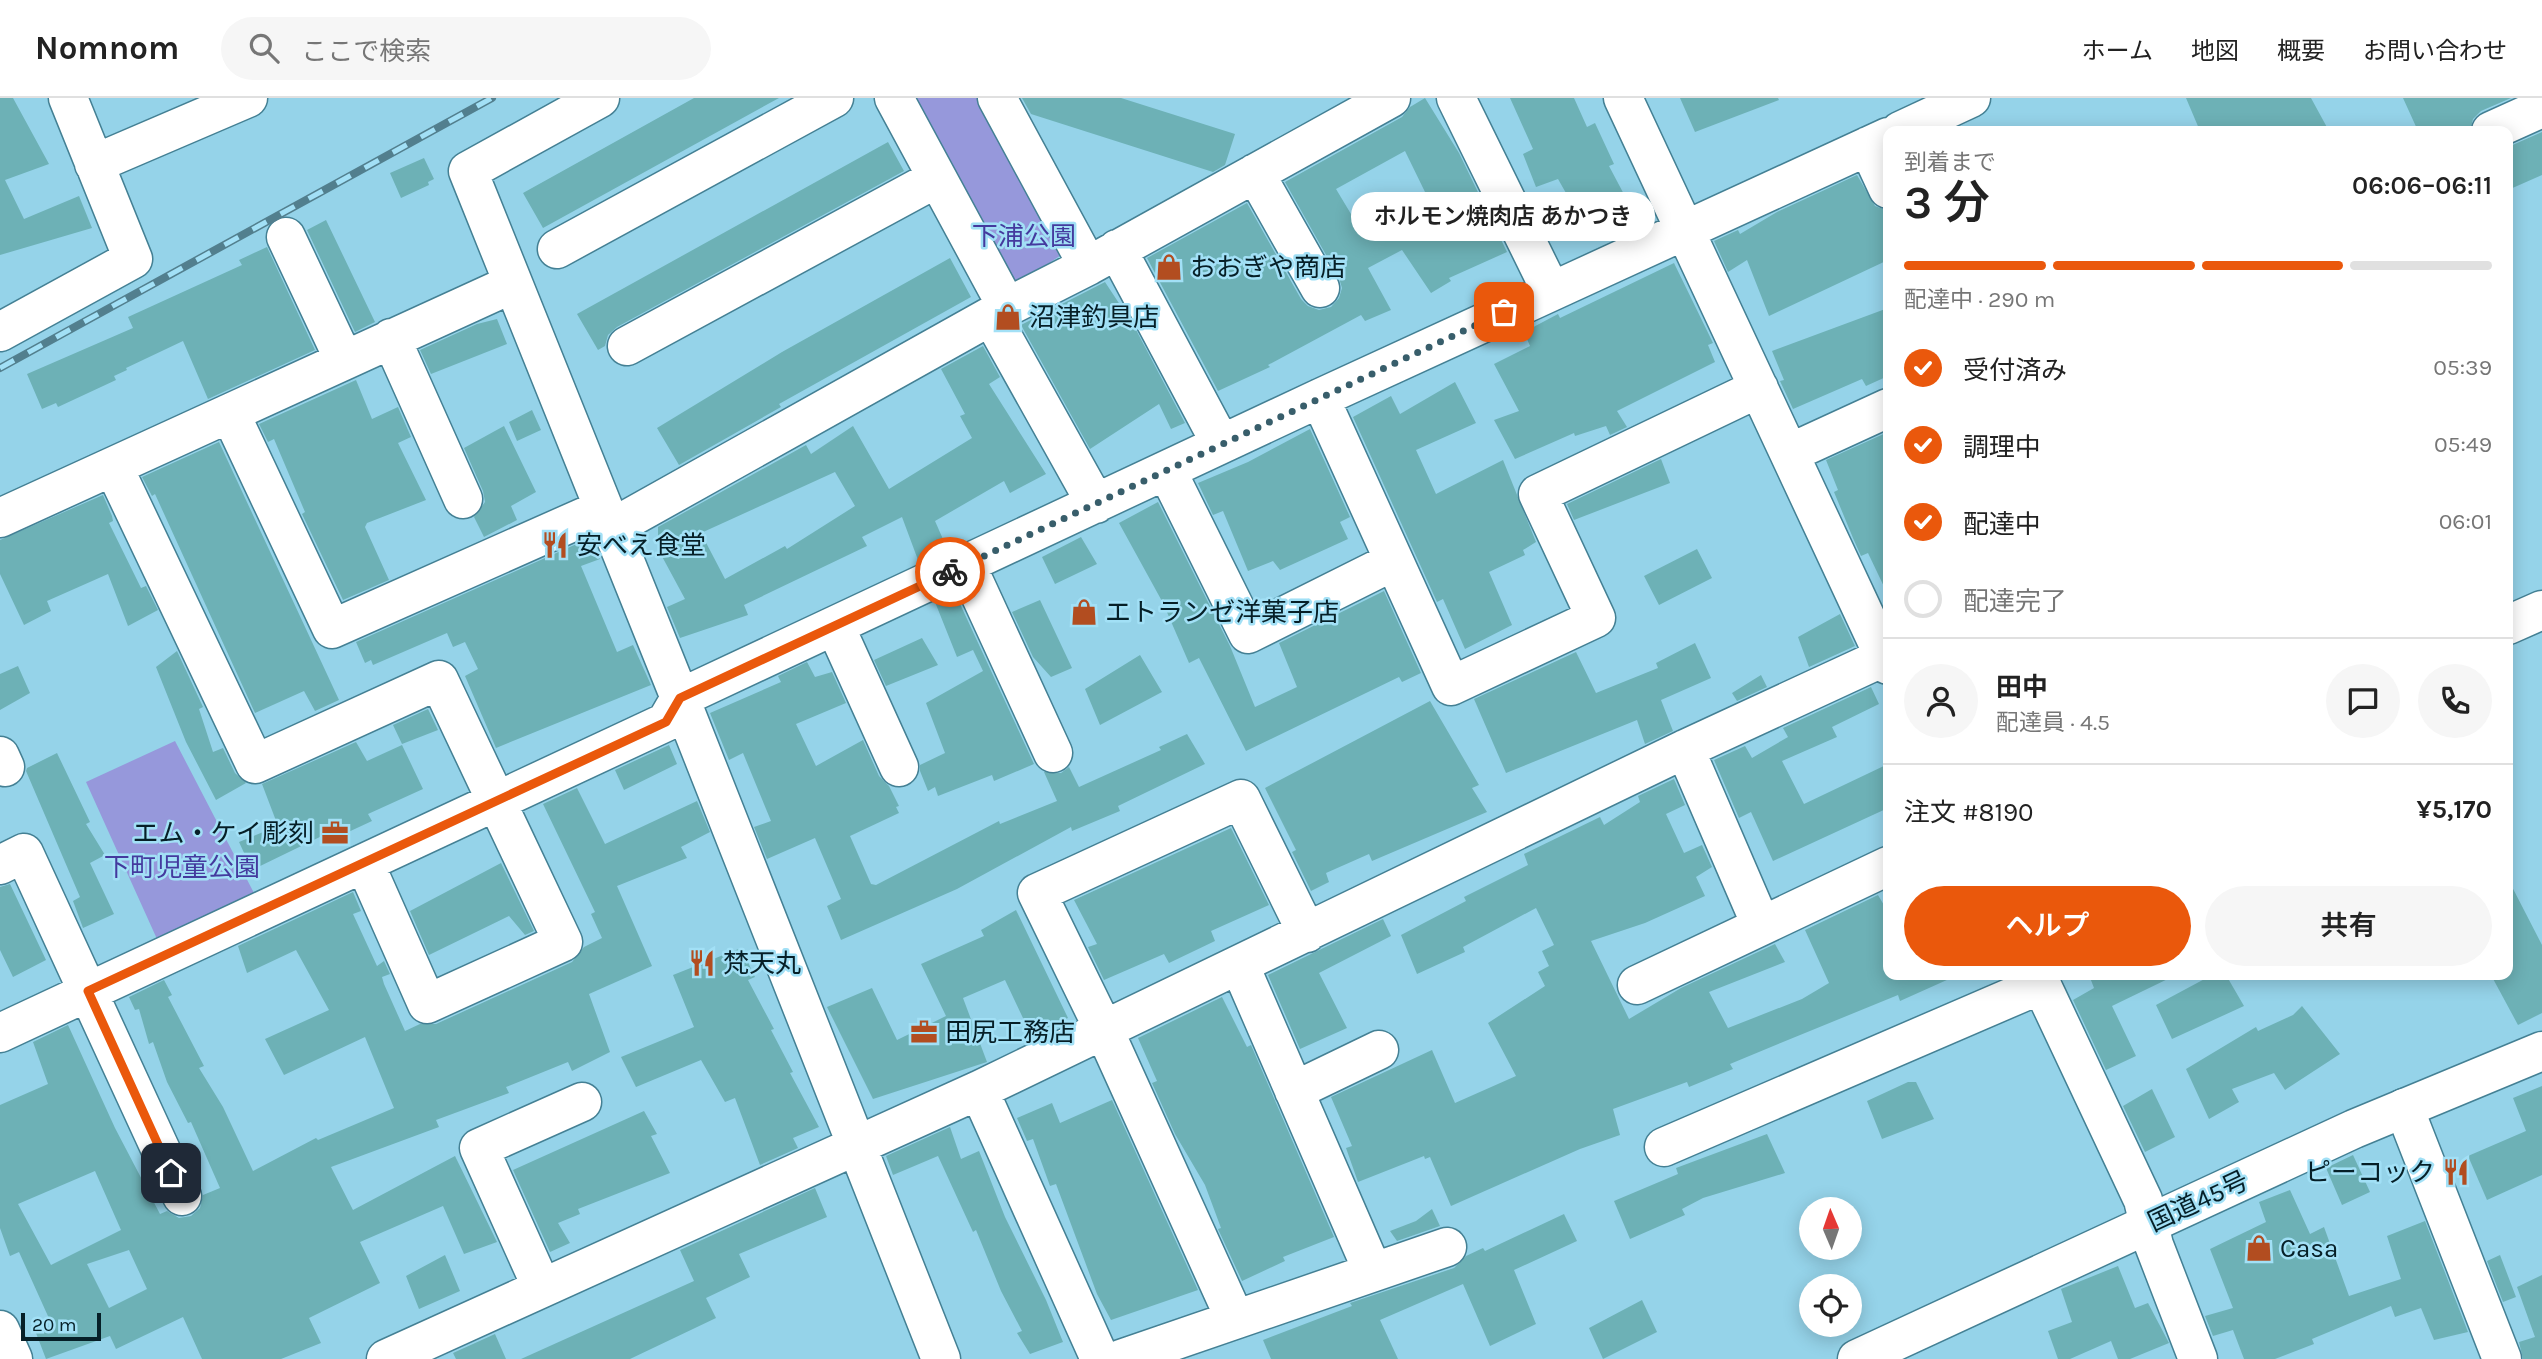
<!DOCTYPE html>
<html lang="ja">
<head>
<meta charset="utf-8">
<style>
  body { margin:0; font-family:Karla,"Noto Sans JP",sans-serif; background:#f6f6f6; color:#222; height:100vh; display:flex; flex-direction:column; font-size:26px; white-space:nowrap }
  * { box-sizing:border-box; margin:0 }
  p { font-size:23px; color:#767676 }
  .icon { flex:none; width:38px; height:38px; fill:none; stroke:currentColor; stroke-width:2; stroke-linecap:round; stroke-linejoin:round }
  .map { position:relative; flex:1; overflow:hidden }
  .sheet { position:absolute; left:1883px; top:28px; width:630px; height:854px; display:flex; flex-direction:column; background:#fff; border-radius:14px; box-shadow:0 4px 18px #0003 }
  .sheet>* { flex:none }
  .needle { width:46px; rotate:358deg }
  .fabs { position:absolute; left:1799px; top:1099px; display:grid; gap:14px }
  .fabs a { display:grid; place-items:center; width:63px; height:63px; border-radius:50%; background:#fff; box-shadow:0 4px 18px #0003; font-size:35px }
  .scale { position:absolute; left:21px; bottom:18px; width:80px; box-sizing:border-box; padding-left:7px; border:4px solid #061f27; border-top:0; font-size:19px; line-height:24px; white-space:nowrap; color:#061f27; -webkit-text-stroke:5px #a2e0f6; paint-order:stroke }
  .pin { position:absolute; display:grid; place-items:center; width:60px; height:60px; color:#fff; margin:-30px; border-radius:14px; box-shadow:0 4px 10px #0006 }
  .courier { position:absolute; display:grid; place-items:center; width:70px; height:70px; margin:-35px; border:5px solid #ea580c; border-radius:50%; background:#fff; color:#222; box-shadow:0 2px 9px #0007 }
  .bubble { position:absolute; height:49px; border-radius:24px; background:#fff; box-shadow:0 4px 18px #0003; font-size:23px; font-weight:600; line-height:49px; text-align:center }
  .summary em { font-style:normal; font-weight:600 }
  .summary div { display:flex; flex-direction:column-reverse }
  .summary { display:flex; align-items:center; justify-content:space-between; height:119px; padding:0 21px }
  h1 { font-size:46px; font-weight:600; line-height:52px }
  .bar { display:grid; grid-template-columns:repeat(4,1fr); gap:10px 7px; align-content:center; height:84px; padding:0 21px }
  .bar i { height:9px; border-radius:5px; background:#e0e0e0 }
  .bar .current { background:#ea580c }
  .bar p { grid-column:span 4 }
  .line { display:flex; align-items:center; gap:18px; padding:0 21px; border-top:2px solid #e0e0e0 }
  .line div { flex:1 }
  .round { display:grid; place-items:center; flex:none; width:74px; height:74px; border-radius:37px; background:#f6f6f6 }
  ol { padding:0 21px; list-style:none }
  li { display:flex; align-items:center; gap:21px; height:77px }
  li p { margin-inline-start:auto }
  li .icon { padding:7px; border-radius:50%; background:#ea580c; color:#fff; stroke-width:4 }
  li:last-child { color:#767676 }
  li i { width:38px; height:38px; border:4px solid #e0e0e0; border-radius:50% }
  .button { display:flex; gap:14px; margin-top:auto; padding:14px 21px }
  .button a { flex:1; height:80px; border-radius:42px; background:#ea580c; color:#fff; font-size:28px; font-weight:600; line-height:80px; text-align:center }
  .button a+a { background:#f6f6f6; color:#222 }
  header { display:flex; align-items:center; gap:42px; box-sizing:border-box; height:98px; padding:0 35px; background:#fff; border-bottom:2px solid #e0e0e0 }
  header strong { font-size:33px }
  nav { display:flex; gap:38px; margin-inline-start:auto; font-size:24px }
  .search { width:490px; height:63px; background:#f6f6f6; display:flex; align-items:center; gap:18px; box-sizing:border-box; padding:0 24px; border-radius:38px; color:#767676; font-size:26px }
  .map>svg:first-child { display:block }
</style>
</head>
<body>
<header>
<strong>Nomnom</strong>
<div class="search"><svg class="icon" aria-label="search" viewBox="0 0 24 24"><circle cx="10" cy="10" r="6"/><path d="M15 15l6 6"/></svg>ここで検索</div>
<nav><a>ホーム</a><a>地図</a><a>概要</a><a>お問い合わせ</a></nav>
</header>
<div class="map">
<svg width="2542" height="1261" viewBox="0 0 2542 1261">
  <rect width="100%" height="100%" fill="#95d3e9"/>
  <path fill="#9698db" d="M912,0H987L1067,153L1024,182L1009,183Z
    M175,643L254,795L157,841L86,684Z"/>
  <path fill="#6db1b6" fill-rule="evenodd" d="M0,0H13L49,66L5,82L24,121L79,98L92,130L0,157Z
    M694,0H779L543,130L523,95Z
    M1022,0H1121L1235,36L1225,67L1213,74L1031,16Z
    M1425,0L1459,55L1507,154L1449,180L1451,183L1431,195L1402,152L1368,170L1391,212L1365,223L1361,217L1268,267L1270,269L1218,293L1147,160L1247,105L1301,201L1308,208L1319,212L1331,209L1339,200L1342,190L1339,180L1285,84L1402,19L1410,9ZM1405,53L1425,94L1363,136L1336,91Z
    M1510,0H1574L1587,29L1595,25L1614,66L1609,68L1636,119L1613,128L1606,114L1583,125L1558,81L1536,89L1523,56L1533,51Z
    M1680,0H1778L1779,2L1695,34Z
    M2186,0H2311L2329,33H2200Z
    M2403,0H2511L2481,13L2473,21L2470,33H2418Z
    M2542,34V77L2508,92V49Z
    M888,44L904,73L617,229L608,237L605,248L598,252L577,216Z
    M424,60L434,81L428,84L429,87L401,100L390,75Z
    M1857,77L1875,108L1888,113V162L1769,218L1747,162L1728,174L1714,143L1738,132L1740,136L1777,114Z
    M326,122L375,224L355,234L307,132Z
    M267,149L315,252L208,301L183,243L126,270L127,272L114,278L116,282L58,309L56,305L42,311L27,276L133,230L128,219L242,167L239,162Z
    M950,160L971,199L779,306L781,309L679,367L657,330L782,254Z
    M1674,165L1713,245L1708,247L1715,264L1617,313L1627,329L1610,337L1606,328L1575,338L1574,335L1515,361L1494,322L1519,313L1494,266L1530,248L1524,234L1558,216L1560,220Z
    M1105,184L1134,228L1185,325L1171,331L1159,306L1090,351L1021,227Z
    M1888,210V278L1866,288L1862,281L1793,311L1780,283L1784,282L1772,253Z
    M497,221L507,246L431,276L420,252L477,226Z
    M983,248L1000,279L989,286L1046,376L1010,395L1004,383L935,423L946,448L918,462L902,419L862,439L867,448L744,507L748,517L680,540L667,509L685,501L658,451V429L806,347L811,356L853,328L889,391L972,340L960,318L965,316L941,271ZM835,374L855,408L787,451L785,448L725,481L701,435Z
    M356,282L372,321L398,309L411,339L398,345L426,402L367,425L365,429L389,482L343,502L302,416L305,414L274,341L268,344L259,326Z
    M1455,284L1476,325L1416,352L1436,396L1503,362L1536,444L1523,452L1525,457L1489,474L1512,527L1465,551L1443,501L1437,504L1353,319L1391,298L1400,316Z
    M532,312L541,332L517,343L509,324Z
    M504,328L536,394L511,408L517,422L484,439L474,419L485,404L483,393L464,350Z
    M1310,331L1350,419L1340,424L1348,441L1280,472L1273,463L1248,473L1223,413L1213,417L1198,385L1248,364Z
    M1888,334V497L1868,455L1861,458L1853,440L1834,394L1838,392L1826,362Z
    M219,344L339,602L315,613L304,593L255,615L155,396L152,398L142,379Z
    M1661,361L1670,385L1574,422L1567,406Z
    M103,397L112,418L113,423L109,425L141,490L146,488L158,512L128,528L108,476L47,503L51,513L24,527L0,476V442Z
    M1158,404L1230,548L1255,609L1297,589L1279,545L1384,493L1421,575L1402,584L1399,579L1246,653L1199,560L1189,565L1163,505L1119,425Z
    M1081,439L1097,466L1055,486L1042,459Z
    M590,440L600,461L581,468L617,554L633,547L651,587L496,650L465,578L478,571L465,544L453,549L447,535L373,567L371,562L365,565L356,544Z
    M1697,451L1712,480L1659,507L1644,478Z
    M955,495L1034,666L994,683L992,677L938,698L935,689L928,693L920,673V667L945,655L926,605L983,573L973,552L957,559L935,504Z
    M1040,502L1072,570L1051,579L1033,559L1012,514Z
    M1840,516L1855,548L1809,569L1798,539Z
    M922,540L938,567L886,588L874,562Z
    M1695,545L1711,580L1661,602L1673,633L1645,646L1637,622L1506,675L1474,601L1576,554L1596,595L1658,570L1656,565Z
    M177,553L203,609L199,611L213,654L223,650L235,675L246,685L216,702L186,644L156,569Z
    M1140,557L1162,594L1100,627L1085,591Z
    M807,564L815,579L832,574L846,605L796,626L816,668L863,642L879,678L889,688L899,708L896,709L899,715L850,738L871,786L876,787L999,723L1000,726L1057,703L1044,674L1061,675L1069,669L1079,689L1161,652L1159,649L1187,636L1205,666L1118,708L1120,713L1072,733L1071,729L957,791L841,842L827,808L841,801L815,740L767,761L754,729L771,723L743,655L729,662L710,615L781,584L778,578Z
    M18,568L30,595L0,612V576Z
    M1761,577L1767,589L1737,603L1732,595Z
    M1871,589L1879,606L1832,629L1837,639L1782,663L1804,706L1888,666V710L1773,763L1751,714L1739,720L1714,662L1745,648L1752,660L1788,639L1783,630Z
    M1430,603L1479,687L1472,690L1487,714L1372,763L1369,756L1326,775L1329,784L1311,793L1292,754L1296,752L1265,690Z
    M428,611L438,632L402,646L393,627Z
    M356,644L367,663L402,647L423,691L368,716L372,723L329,743L326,736L252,772L239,744L278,728L262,686Z
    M669,647L677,666L624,692L615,672Z
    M57,655L90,724L86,726L105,757L90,765L114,816L83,830L73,803L80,799L26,673L27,670Z
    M1674,681L1685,707L1666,716L1684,755L1702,747L1712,769L1696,779L1705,798L1645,825L1591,843L1629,921L1681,890L1775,846L1785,864L1709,894L1728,930L1802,901L1829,885L1805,832L1878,797L1888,814V877H1958L1900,903L1898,897L1783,944L1730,966L1733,971L1689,989L1687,984L1613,1011L1620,1037L1580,1051L1451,1108L1430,1059L1425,1061L1424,1058L1358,1084L1346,1050L1352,1048L1331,999L1432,952L1455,1005L1516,978L1488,925L1545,888L1538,874L1549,868L1542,853L1554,847L1536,810L1463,849L1465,854L1417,876L1401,837L1466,803L1464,799L1528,767L1524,756L1600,719L1604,727L1640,704L1638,698Z
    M577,690L605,746L697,703L710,734L681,749L687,760L617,788L652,868L589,896L610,954L572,973L568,964L506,989L509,995L436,1022L439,1029L331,1069L353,1112L455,1058L497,1144L464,1156L443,1108L360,1144L380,1185L309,1220L321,1245L281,1261H202L183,1219L116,1251L110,1238L46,1261L36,1235L52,1227L19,1154L10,1158L0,1130V1007L48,986L33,944L68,927L115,1030L160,1116L167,1113L179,1120L191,1118L200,1110L203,1097L220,1090L191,1024L188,1025L167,984L153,944L149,946L139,911L135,912L129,899L164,882L172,897L168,899L204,968L199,970L223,1009L253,1073L316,1040L318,1042L394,1010L365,939L284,977L265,941L329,912L296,852L247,875L238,848L353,794L361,813L353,816L377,868L384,863L390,876L382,879L384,886L405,933L420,926H436L572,864L584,849L602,840L591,816L595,814L543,706ZM95,1073L121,1132L51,1167L18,1106ZM129,1152L147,1191L109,1210L87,1166Z
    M1231,730L1269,807L1211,833L1215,843L1169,865L1164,856L1104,882L1088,849L1097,846L1074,802Z
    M501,765L534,833L525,837L509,818L429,857L410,813Z
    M2508,781L2542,847V915L2518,927L2491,877H2508Z
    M10,786L46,862L13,879L0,852V789Z
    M1016,812L1068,920L1031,937L1005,882L963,900L987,964L873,1001L827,909L872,890L897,942L946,918L921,866L984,838L981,832Z
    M1383,821L1391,838L1319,875L1347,930L1300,951L1268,877Z
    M741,850L755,879L748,882L774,931L771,932L793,974L790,975L819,1029L793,1040L798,1050L760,1067L735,1000L725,1004L701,962L636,989L621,959L694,929L673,877Z
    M2089,877H2176L2112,908L2136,958L2106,972L2073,902L2094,890Z
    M2212,877H2226L2244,908L2172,941L2156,907Z
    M1222,899L1247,949L1251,947L1334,1139L1283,1159L1285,1163L1242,1183L1218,1131L1221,1130L1205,1087L1175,1036L1152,985L1157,983L1138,940Z
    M2302,908L2340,956L2285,992L2274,975L2232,991L2239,1004L2209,1021L2186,971L2256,929L2258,933L2293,917Z
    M1908,984H1916L1934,1021L1882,1041L1867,1003Z
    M2542,988V1077L2487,1102L2468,1058L2526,1033L2513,1000Z
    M2152,991L2175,1039L2145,1054L2123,1008Z
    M1112,1002L1198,1192L1111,1222L1097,1196L1056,1086L1050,1088L1033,1041L1027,1043L1017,1020L1052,1005L1060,1025Z
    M644,1013L657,1036L651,1038L670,1075L578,1111L580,1116L558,1125L570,1145L550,1154L513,1072Z
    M950,1029L961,1061L979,1053L1005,1119L1046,1202L1063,1244L1030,1256L1017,1235L1022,1233L1001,1193L976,1132L973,1134L938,1058L893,1077L886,1058Z
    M1767,1036L1785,1075L1703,1100L1682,1111L1685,1117L1630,1141L1614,1103L1678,1076L1676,1070Z
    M2353,1057L2370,1094L2342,1107L2326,1070Z
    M815,1090L827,1119L739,1156L750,1179L706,1200L716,1220L630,1261H521L694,1183L680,1152Z
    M2290,1092L2310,1136L2324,1129L2349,1198L2401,1181L2387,1138L2425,1123L2468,1234L2434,1242L2421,1210L2395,1219L2391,1208L2312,1241L2314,1246L2275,1261H2244L2233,1232L2213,1238L2205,1218L2233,1210L2210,1151L2266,1124L2259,1104Z
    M1432,1111L1440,1128L1397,1143L1390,1133L1416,1123Z
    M1564,1116L1577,1143L1514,1172L1536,1226L1490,1248L1463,1186L1380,1222L1398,1261H1271L1263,1242L1352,1208L1350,1205L1454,1170L1466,1158L1483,1150L1485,1153Z
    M445,1157L460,1193L419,1211L406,1178Z
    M2500,1157L2516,1199L2503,1204L2487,1163Z
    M2118,1168L2135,1210L2148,1205L2169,1245L2130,1261H2118L2111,1243L2070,1261H2058L2048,1233L2072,1224L2061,1191Z
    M2542,1177V1261H2523L2519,1244L2535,1239L2517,1189Z
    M1642,1202L1657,1234L1603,1261L1589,1230Z
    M495,1236L506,1261H456L453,1255Z"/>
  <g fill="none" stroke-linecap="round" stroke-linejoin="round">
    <defs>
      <path id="minor" d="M600,0L468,73L680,600L941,1261
        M894,0L1007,209
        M997,0L1088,168
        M1456,0L1551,193
        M1623,0L1888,567
        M1900,33L1971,0
        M2491,33L2542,10
        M1868,48L1888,91
        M94,66L248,0
        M1255,75L1320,190
        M286,139L344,262
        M557,151L834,0
        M1117,151L1221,346
        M991,218L1096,406
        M0,234L133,161L68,0
        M391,240L463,401
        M627,248L937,80
        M1320,300L1451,588L1596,520L1538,396L1759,290
        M230,315L332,531L602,411
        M1790,355L1888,310
        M114,370L255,666L439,582L563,844L427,906L365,766
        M1167,373L1248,536L1392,464
        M0,420L512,186
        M610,431L1007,209L1088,168L1391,0
        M966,466L1053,655
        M2508,527L2542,512
        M835,528L899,669
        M1685,651L1761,827
        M0,658L5,669
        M0,767L24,755L182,1098
        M1240,868L1373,1174
        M2037,877L2143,1102L2154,1147L2198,1261
        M1637,887L1888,768
        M0,935L666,624L680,600L1320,300L1888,39
        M979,992L1100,1261
        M1294,993L1379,952
        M2404,1010L2502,1261
        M1664,1049L2042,886
        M542,1190L479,1050L582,1004
        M1235,1221L1104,932L1037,795L1241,701L1307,835
        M0,1232L13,1261
        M386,1261L979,992L1685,651L1884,559
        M1121,1261L1447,1149"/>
      <path id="highway" d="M1857,1261L2354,1031L2542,953"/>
    </defs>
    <use href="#minor" stroke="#448094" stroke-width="41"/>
    <use href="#highway" stroke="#448094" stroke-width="41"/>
    <use href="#minor" stroke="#fff" stroke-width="38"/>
    <use href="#highway" stroke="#fff" stroke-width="38"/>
    <defs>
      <path id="rail" d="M0,270L492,0"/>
    </defs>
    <use href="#rail" stroke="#527f8e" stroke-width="8"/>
    <use href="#rail" stroke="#a2e0f6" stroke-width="5" stroke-dasharray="16" stroke-linecap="butt"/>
  </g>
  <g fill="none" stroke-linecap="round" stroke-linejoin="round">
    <path stroke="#385e6b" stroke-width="7" stroke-dasharray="0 12.6" d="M950,474L1504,214"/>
    <path stroke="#ea580c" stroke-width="9" d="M171,1075L88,893L666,624L680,600L950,474"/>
  </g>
  <defs>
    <symbol id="shop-bare" viewBox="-9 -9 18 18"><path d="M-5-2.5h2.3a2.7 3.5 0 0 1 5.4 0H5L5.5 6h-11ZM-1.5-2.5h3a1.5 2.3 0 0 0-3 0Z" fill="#b24d20" stroke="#a2e0f6" stroke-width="2.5" paint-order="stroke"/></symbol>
    <symbol id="restaurant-bare" viewBox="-9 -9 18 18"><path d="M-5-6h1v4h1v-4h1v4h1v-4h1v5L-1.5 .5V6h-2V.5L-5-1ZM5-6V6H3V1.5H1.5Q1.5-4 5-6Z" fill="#b24d20" stroke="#a2e0f6" stroke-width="2.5" paint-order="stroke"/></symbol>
    <symbol id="office-bare" viewBox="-9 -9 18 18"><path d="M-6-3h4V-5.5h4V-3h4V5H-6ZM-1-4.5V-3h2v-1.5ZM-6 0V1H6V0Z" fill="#b24d20" stroke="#a2e0f6" stroke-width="2.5" paint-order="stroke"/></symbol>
  </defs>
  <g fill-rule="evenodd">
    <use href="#shop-bare" x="1150" y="150" width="38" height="38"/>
    <use href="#shop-bare" x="989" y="200" width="38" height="38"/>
    <use href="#restaurant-bare" x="536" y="428" width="38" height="38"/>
    <use href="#shop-bare" x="1065" y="495" width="38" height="38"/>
    <use href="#office-bare" x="316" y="716" width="38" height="38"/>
    <use href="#restaurant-bare" x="683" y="846" width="38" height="38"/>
    <use href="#office-bare" x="905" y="915" width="38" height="38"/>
    <use href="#restaurant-bare" x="2437" y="1055" width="38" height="38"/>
    <use href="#shop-bare" x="2240" y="1131" width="38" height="38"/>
  </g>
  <g text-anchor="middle" stroke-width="5" stroke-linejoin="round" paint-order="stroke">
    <g font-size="26" fill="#443a9e" stroke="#a2e0f6">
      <text x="1024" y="147">下浦公園</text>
      <text x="182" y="778">下町児童公園</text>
    </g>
    <g font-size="26" fill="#061f27" stroke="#a2e0f6" text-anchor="start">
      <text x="1190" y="178">おおぎや商店</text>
      <text x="1029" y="228">沼津釣具店</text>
      <text x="576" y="456">安べえ食堂</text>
      <text x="1105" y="523">エトランゼ洋菓子店</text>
      <text x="314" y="744" text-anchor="end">エム・ケイ彫刻</text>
      <text x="723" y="874">梵天丸</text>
      <text x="945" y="943">田尻工務店</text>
      <text x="2435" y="1083" text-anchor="end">ピーコック</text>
      <text x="2280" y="1159">Casa</text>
    </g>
    <g font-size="26" fill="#061f27" stroke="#a2e0f6">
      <text transform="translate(2198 1103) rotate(-25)" y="9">国道45号</text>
    </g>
  </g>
</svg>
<div class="fabs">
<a><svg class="needle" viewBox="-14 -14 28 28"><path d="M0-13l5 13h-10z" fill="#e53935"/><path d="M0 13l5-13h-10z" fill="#767676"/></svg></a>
<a><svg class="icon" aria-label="locate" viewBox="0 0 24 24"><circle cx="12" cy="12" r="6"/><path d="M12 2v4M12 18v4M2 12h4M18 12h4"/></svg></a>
</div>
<div class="scale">20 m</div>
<div class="pin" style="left:1504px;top:214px;background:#ea580c"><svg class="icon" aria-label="bag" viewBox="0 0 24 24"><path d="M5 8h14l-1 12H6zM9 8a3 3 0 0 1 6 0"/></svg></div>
<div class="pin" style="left:171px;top:1075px;background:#1f2937"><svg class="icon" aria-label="home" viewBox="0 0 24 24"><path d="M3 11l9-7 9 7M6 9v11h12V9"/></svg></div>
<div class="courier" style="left:950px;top:474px"><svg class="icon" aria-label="bike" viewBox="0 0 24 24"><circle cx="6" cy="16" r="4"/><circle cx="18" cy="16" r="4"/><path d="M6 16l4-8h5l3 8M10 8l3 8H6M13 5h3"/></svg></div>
<div class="bubble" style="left:1351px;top:94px;width:304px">ホルモン焼肉店 あかつき</div>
<section class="sheet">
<div class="summary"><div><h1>3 分</h1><p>到着まで</p></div><em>06:06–06:11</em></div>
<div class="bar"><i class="current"></i><i class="current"></i><i class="current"></i><i></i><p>配達中 · 290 m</p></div>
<ol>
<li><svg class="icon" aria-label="check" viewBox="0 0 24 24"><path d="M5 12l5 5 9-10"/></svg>受付済み<p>05:39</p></li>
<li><svg class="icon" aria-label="check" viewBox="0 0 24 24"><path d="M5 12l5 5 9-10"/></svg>調理中<p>05:49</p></li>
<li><svg class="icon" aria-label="check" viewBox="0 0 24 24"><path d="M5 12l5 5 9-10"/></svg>配達中<p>06:01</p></li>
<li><i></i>配達完了</li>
</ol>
<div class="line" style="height:126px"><a class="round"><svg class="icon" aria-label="person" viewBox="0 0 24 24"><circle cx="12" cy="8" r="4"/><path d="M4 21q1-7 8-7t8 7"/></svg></a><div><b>田中</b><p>配達員 · 4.5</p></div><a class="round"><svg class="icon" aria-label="chat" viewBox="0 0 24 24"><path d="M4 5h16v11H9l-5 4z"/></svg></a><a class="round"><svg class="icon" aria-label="phone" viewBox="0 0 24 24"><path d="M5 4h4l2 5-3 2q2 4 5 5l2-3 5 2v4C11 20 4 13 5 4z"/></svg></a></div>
<div class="line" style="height:91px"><div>注文 #8190</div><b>¥5,170</b></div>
<div class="button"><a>ヘルプ</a><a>共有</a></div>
</section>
</div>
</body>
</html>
